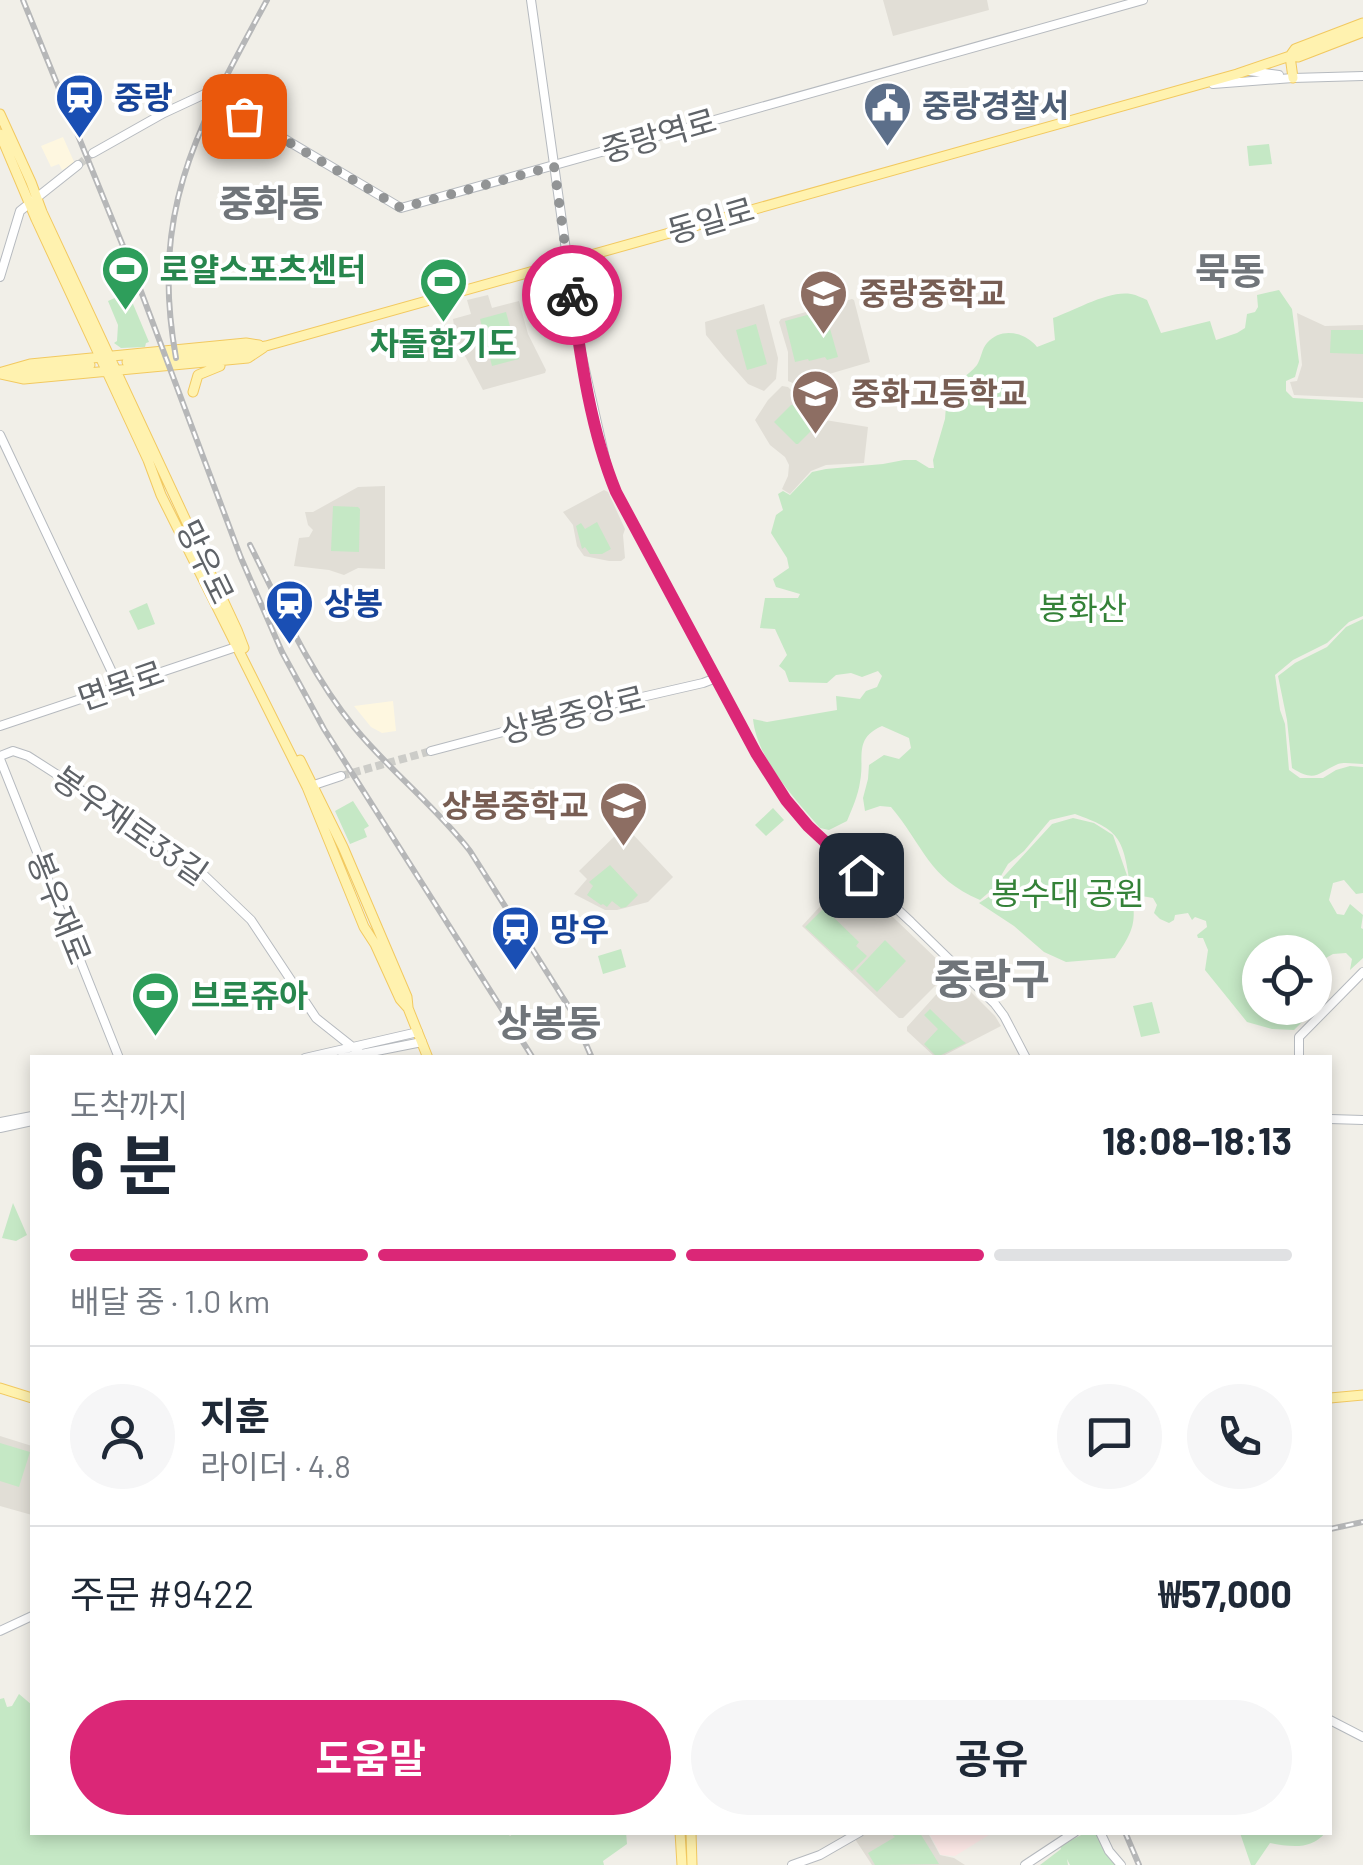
<!DOCTYPE html>
<html lang="ko">
<head>
<meta charset="utf-8">
<style>
  body { margin:0; font-family:Barlow,"Noto Sans KR",sans-serif; background:#f6f6f7; color:#1f2937; height:100vh; display:flex; flex-direction:column; font-size:38px; white-space:nowrap }
  * { box-sizing:border-box; margin:0 }
  p { font-size:32px; color:#747a83 }
  .icon { flex:none; width:55px; height:55px; fill:none; stroke:currentColor; stroke-width:2; stroke-linecap:round; stroke-linejoin:round }
  .map { position:relative; flex:1; overflow:hidden }
  .side { position:absolute; left:30px; top:1055px; width:1302px; height:780px; display:flex; flex-direction:column; background:#fff; border-radius:0px; box-shadow:0 5px 15px #0003 }
  .side>* { flex:none }
  .buttons { position:absolute; left:1242px; top:935px; display:grid; gap:20px }
  .buttons a { display:grid; place-items:center; width:90px; height:90px; border-radius:50%; background:#fff; box-shadow:0 5px 15px #0003; font-size:50px }
  .pin { position:absolute; display:grid; place-items:center; width:85px; height:85px; color:#fff; margin:-42px; border-radius:20px; box-shadow:0 5px 15px #0006 }
  .courier { position:absolute; display:grid; place-items:center; width:100px; height:100px; margin:-50px; border:8px solid #db2777; border-radius:50%; background:#fff; color:#222; box-shadow:0 2px 12px #0007 }
  .headline em { font-style:normal; font-weight:700 }
  .headline div { display:flex; flex-direction:column-reverse }
  .headline { display:flex; align-items:center; justify-content:space-between; height:170px; padding:0 40px }
  h1 { font-size:65px; font-weight:700; line-height:75px }
  .bar { display:grid; grid-template-columns:repeat(4,1fr); gap:15px 10px; align-content:center; height:120px; padding:0 40px }
  .bar i { height:12px; border-radius:8px; background:#e0e1e3 }
  .bar .selected { background:#db2777 }
  .bar p { grid-column:span 4 }
  .line { display:flex; align-items:center; gap:25px; padding:0 40px; border-top:2px solid #e0e1e3 }
  .line div { flex:1 }
  .round { display:grid; place-items:center; flex:none; width:105px; height:105px; border-radius:52px; background:#f6f6f7 }
  .button { display:flex; gap:20px; margin-top:auto; padding:20px 40px }
  .button a { flex:1; height:115px; border-radius:60px; background:#db2777; color:#fff; font-size:40px; font-weight:700; line-height:115px; text-align:center }
  .button a+a { background:#f6f6f7; color:#1f2937 }
  .map>svg:first-child { display:block }
</style>
</head>
<body>
<div class="map">
<svg width="1363" height="1865" viewBox="0 0 1363 1865">
  <rect width="100%" height="100%" fill="#f1efe8"/>
  <path fill="#fef7e0" d="M63,137L75,164L62,170L59,164L51,167L41,146Z
    M393,701L396,731L382,733L371,727L354,706Z"/>
  <path fill="#e1ded6" d="M883,0H987L989,10L893,36Z
    M488,295L492,308L519,301L528,334L546,370L545,373L483,390L456,339L453,319L471,314L467,300Z
    M852,299L854,300L870,362L795,384L788,381V352L779,322L781,319Z
    M764,304L778,358L776,379L764,391L748,384L724,357L706,335L705,322Z
    M1297,313L1325,326L1363,325V398L1294,395L1290,382L1297,381L1302,365Z
    M782,386L788,387L819,419L868,427L864,463L826,465L811,471L790,494L782,489L788,476L789,465L785,457L770,445L755,420L768,400Z
    M385,486V569L358,568L344,575L329,570L294,566L299,538L309,537L313,530L308,525L305,512H313L358,487Z
    M604,490L608,492L625,529L623,535L625,558L621,561H609L584,556L577,546L573,525L563,512Z
    M623,828H627L673,877L648,902L617,910H605L574,894L587,879L579,871Z
    M849,875L945,967L947,974L903,1018H899L802,926Z
    M952,977H956L995,1016L1001,1026L939,1058L935,1057L907,1031V1027Z
    M0,1436L32,1446V1515L0,1506Z
    M866,1833H928L940,1855L954,1858L965,1865H872L855,1839Z"/>
  <path fill="#fce8e6" d="M929,1833H992L955,1856L941,1855Z"/>
  <path fill="#c5e8c5" fill-rule="evenodd" d="M1269,144L1272,164L1249,166L1247,146Z
    M1279,290L1292,309L1299,362L1295,377L1286,381V391L1293,398L1363,402V616L1349,622L1327,643L1293,660L1275,675L1280,710L1285,724L1289,770L1300,778H1323L1336,770L1350,766L1363,767V893L1356,894L1344,880L1333,883L1329,900L1337,914L1344,915L1350,904L1363,915L1361,928L1363,929V958L1350,970L1352,959L1346,953L1333,954L1324,959L1319,996L1324,999L1323,1001L1294,1030L1272,1029L1247,1022L1205,970L1208,950L1203,938H1198L1197,935L1207,927L1206,921L1195,917L1192,920L1188,913L1175,915L1174,920L1169,923L1160,919L1154,913L1157,905L1153,898L1136,895L1131,886C1136,922 1136,927 1115,958L1066,962L1044,952L1014,926L979,903L990,896L994,888L980,900C928,878 924,846 891,807L880,806L865,811L863,798L868,779L869,765L884,755L899,759L911,748L909,738L882,726C853,739 865,757 860,782C858,796 852,809 847,821L829,830L820,828C795,799 757,759 753,719L767,722L837,710L836,696L860,699L866,691L877,687L882,676L878,671L862,677L851,673L836,675L827,683L789,682L785,671L779,666L787,655L775,629L760,628L765,598H798L800,594L776,587L773,579L789,568L787,558L771,533L776,515L783,510L778,494L783,491L790,495L812,472L826,469L883,464L904,460H916L929,468H934L933,460L945,419L947,393C955,382 968,376 977,365C981,359 982,348 987,343C1002,326 1026,333 1037,347L1055,340L1053,318C1074,311 1108,290 1131,294C1137,295 1142,298 1147,300L1161,333L1210,321L1216,340L1237,333L1245,328L1247,314L1255,312L1258,307L1257,295ZM1075,814C1119,830 1123,837 1130,884L1113,835L1094,823L1073,818L1052,824L995,886L1008,864L1024,851L1050,820ZM1315,952V1008H1260V952Z
    M128,292L149,342L146,343L145,347L121,348L114,343L117,341L118,325L108,301Z
    M822,311H825L838,357L827,360L825,357L809,361L808,359L795,362L785,321Z
    M506,312L519,359L492,366L480,319Z
    M756,324L767,364L747,370L736,330Z
    M1331,330H1363V354L1330,353Z
    M791,405H793L814,428L798,444H796L774,422Z
    M333,506L358,507L360,509L359,552L331,551Z
    M597,522L611,549L602,554H590L585,547L582,549L576,526L581,523L585,529Z
    M147,603L155,624L138,630L129,611Z
    M1363,619V764C1355,764 1345,762 1338,764C1317,773 1316,783 1292,768L1287,720L1278,676L1295,663L1327,647L1346,627Z
    M353,801L369,826L364,829L367,837L350,844L335,811Z
    M773,808L784,820L766,836L755,825Z
    M610,865L638,895L626,907L621,908L612,901L607,907L603,904L601,905L587,895L593,886L589,882Z
    M824,908L859,942L856,946L867,956L852,971L805,927Z
    M885,940L906,961L877,992L856,971Z
    M621,949L626,967L603,974L598,956Z
    M1152,1002L1160,1033L1141,1037L1133,1006Z
    M930,1009L963,1041L966,1043L937,1057L924,1044L938,1029L924,1015Z
    M13,1203L27,1235L16,1241L2,1238Z
    M0,1443L30,1452L19,1487L0,1481Z
    M19,1694L32,1705V1832H506L510,1836L516,1832H626L627,1844L603,1861L604,1865H0V1699L4,1698L7,1707L12,1706Z
    M1087,1832L1098,1834L1117,1865H1070L1067,1859L1068,1865H1040L1061,1849L1060,1846Z
    M890,1833H920L939,1864L875,1865L868,1853L895,1837Z
    M1240,1833L1241,1832L1325,1833C1311,1850 1291,1847 1270,1843L1255,1865H1251Z"/>
  <g fill="none" stroke-linecap="round" stroke-linejoin="round">
    <path stroke="#ccccc8" stroke-width="8" stroke-dasharray="8 4" stroke-linecap="butt" d="M78,165L93,153
      M341,776L431,751"/>
    <defs>
      <path id="secondary" d="M531,0L579,343L607,467L616,492L756,753L786,800L808,826L911,922L995,1004L1004,1016L1026,1058
        M1249,71L1279,75
        M1213,84L1293,78L1363,76
        M93,153L164,113L207,93L401,208L1143,0
        M0,277L20,211L78,165
        M0,435L119,687
        M0,726L242,645
        M431,751L594,708L703,683L716,678
        M0,756L13,751L28,756L184,856L251,920L316,1018L360,1053
        M0,759L119,1058
        M308,787L341,776
        M305,1058L418,1032
        M341,1058L422,1042
        M1299,1058V1037L1363,972
        M1330,1119L1363,1120
        M0,1122L32,1116
        M0,1128L32,1121
        M0,1631L32,1616
        M1330,1720L1363,1737
        M1100,1832L1109,1851L1121,1865
        M792,1865L820,1855L860,1832
        M1025,1865L1075,1832"/>
      <path id="primary" d="M1290,56L1295,49L1363,23
        M1290,56L1293,78
        M0,114L31,182L42,212L237,630L244,648
        M0,134L36,219L148,460L161,495L307,787L364,927L375,944L400,999L408,1008L428,1058
        M127,362L230,352L266,346L1237,74L1290,56L1298,57L1363,32
        M2,372L30,364L246,343L259,345
        M18,372L90,365
        M0,374L24,379L248,358L263,348
        M193,392L198,375L220,366
        M300,760L343,847L407,997L408,1007
        M0,1388L32,1398
        M1330,1398L1363,1395
        M680,1832L682,1865
        M691,1832L692,1865"/>
    </defs>
    <use href="#secondary" stroke="#b6babf" stroke-width="10"/>
    <use href="#primary" stroke="#f2c960" stroke-width="11"/>
    <use href="#secondary" stroke="#fff" stroke-width="8"/>
    <use href="#primary" stroke="#fff2af" stroke-width="9"/>
    <defs>
      <path id="rail" d="M23,0L136,278L241,558L282,652L324,729L533,1058
        M176,358C149,208 199,126 267,0
        M250,545C281,607 310,673 354,727C390,771 435,806 470,851L572,1012L592,1058
        M1330,1529L1363,1522
        M1125,1832L1139,1865"/>
    </defs>
    <use href="#rail" stroke="#b6b7b8" stroke-width="6"/>
    <use href="#rail" stroke="#fff" stroke-width="2.5" stroke-dasharray="8" stroke-linecap="butt"/>
  </g>
  <g fill="none" stroke-linecap="round" stroke-linejoin="round">
    <path stroke="#929495" stroke-width="10" stroke-dasharray="0 18" d="M244,116L401,208L554,166L572,295"/>
    <path stroke="#db2777" stroke-width="12" d="M572,295C581,361 591,431 616,492L756,753L786,800L808,826L861,875"/>
  </g>
  <defs>
    <symbol id="station-pin" viewBox="-11 -11 22 30"><path d="M0 17L-7.5 6A9.5 9.5 0 1 1 7.5 6Z" fill="#1a4fb4" stroke="#fff"/><path d="M-3-6H3Q5-6 5-4V2Q5 4 3 4L4.5 6H3L1.5 4h-3L-3 6H-4.5L-3 4Q-5 4-5 2V-4Q-5-6-3-6ZM-3.5-4v3h7v-3ZM-3.5 1v1.5H-2V1ZM2 1v1.5H3.5V1Z" fill="#fff"/></symbol>
    <symbol id="civic-pin" viewBox="-11 -11 22 30"><path d="M0 17L-7.5 6A9.5 9.5 0 1 1 7.5 6Z" fill="#5c6f8a" stroke="#fff"/><path d="M-.6-6.5H3V-4.5H.6V-3L4-1V1h2V6H-6V1h2V-1L-.6-3ZM-1.2 2.5V6h2.4V2.5Z" fill="#fff"/></symbol>
    <symbol id="stadium-pin" viewBox="-11 -11 22 30"><path d="M0 17L-7.5 6A9.5 9.5 0 1 1 7.5 6Z" fill="#2e9e5b" stroke="#fff"/><path d="M0-5a6.5 5 0 1 0 0 10a6.5 5 0 1 0 0-10ZM-3.5-1.8h7v3.6h-7Z" fill="#fff"/></symbol>
    <symbol id="school-pin" viewBox="-11 -11 22 30"><path d="M0 17L-7.5 6A9.5 9.5 0 1 1 7.5 6Z" fill="#8d6e63" stroke="#fff"/><path d="M0-5L7-2L0 1L-7-2ZM-4 1L0 2.5L4 1V4Q0 6-4 4Z" fill="#fff"/></symbol>
  </defs>
  <g fill-rule="evenodd">
    <use href="#station-pin" x="52" y="70" width="55" height="75"/>
    <use href="#civic-pin" x="860" y="78" width="55" height="75"/>
    <use href="#stadium-pin" x="98" y="242" width="55" height="75"/>
    <use href="#stadium-pin" x="416" y="254" width="55" height="75"/>
    <use href="#school-pin" x="796" y="266" width="55" height="75"/>
    <use href="#school-pin" x="788" y="366" width="55" height="75"/>
    <use href="#station-pin" x="262" y="576" width="55" height="75"/>
    <use href="#school-pin" x="596" y="778" width="55" height="75"/>
    <use href="#station-pin" x="488" y="902" width="55" height="75"/>
    <use href="#stadium-pin" x="128" y="968" width="55" height="75"/>
  </g>
  <g text-anchor="middle" stroke-width="8" stroke-linejoin="round" paint-order="stroke">
    <g font-size="32" font-weight="bold" fill="#164399" stroke="#fff" text-anchor="start">
      <text x="114" y="109">중랑</text>
      <text x="324" y="615">상봉</text>
      <text x="550" y="941">망우</text>
    </g>
    <g font-size="32" font-weight="bold" fill="#4e5e75" stroke="#fff" text-anchor="start">
      <text x="922" y="117">중랑경찰서</text>
    </g>
    <g font-size="32" fill="#5f6368" stroke="#fff">
      <text transform="translate(659 136) rotate(-16)" y="11">중랑역로</text>
      <text transform="translate(711 221) rotate(-16)" y="11">동일로</text>
      <text transform="translate(205 562) rotate(64)" y="11">망우로</text>
      <text transform="translate(121 686) rotate(-19)" y="11">면목로</text>
      <text transform="translate(573 715) rotate(-14)" y="11">상봉중앙로</text>
      <text transform="translate(130 826) rotate(35)" y="11">봉우재로33길</text>
      <text transform="translate(59 908) rotate(68)" y="11">봉우재로</text>
    </g>
    <g font-size="32" font-weight="bold" fill="#27864d" stroke="#fff" text-anchor="start">
      <text x="160" y="281">로얄스포츠센터</text>
      <text x="443" y="355" text-anchor="middle">차돌합기도</text>
      <text x="191" y="1007">브로쥬아</text>
    </g>
    <g font-size="32" font-weight="bold" fill="#785e54" stroke="#fff" text-anchor="start">
      <text x="859" y="305">중랑중학교</text>
      <text x="851" y="405">중화고등학교</text>
      <text x="589" y="817" text-anchor="end">상봉중학교</text>
    </g>
    <g font-size="32" fill="#348238" stroke="#fff">
      <text x="1083" y="620">봉화산</text>
      <text x="1068" y="905">봉수대 공원</text>
    </g>
    <g font-size="38" font-weight="bold" fill="#70757a" stroke="#fff">
      <text x="271" y="217">중화동</text>
      <text x="1230" y="285">묵동</text>
      <text x="549" y="1037">상봉동</text>
    </g>
    <g font-size="42" font-weight="bold" fill="#70757a" stroke="#fff">
      <text x="992" y="994">중랑구</text>
    </g>
  </g>
</svg>
<div class="buttons">
<a><svg class="icon" aria-label="locate" viewBox="0 0 24 24"><circle cx="12" cy="12" r="6"/><path d="M12 2v4M12 18v4M2 12h4M18 12h4"/></svg></a>
</div>
<div class="pin" style="left:244px;top:116px;background:#ea580c"><svg class="icon" aria-label="bag" viewBox="0 0 24 24"><path d="M5 8h14l-1 12H6zM9 8a3 3 0 0 1 6 0"/></svg></div>
<div class="pin" style="left:861px;top:875px;background:#1f2937"><svg class="icon" aria-label="home" viewBox="0 0 24 24"><path d="M3 11l9-7 9 7M6 9v11h12V9"/></svg></div>
<div class="courier" style="left:572px;top:295px"><svg class="icon" aria-label="bike" viewBox="0 0 24 24"><circle cx="6" cy="16" r="4"/><circle cx="18" cy="16" r="4"/><path d="M6 16l4-8h5l3 8M10 8l3 8H6M13 5h3"/></svg></div>
<section class="side">
<div class="headline"><div><h1>6 분</h1><p>도착까지</p></div><em>18:08–18:13</em></div>
<div class="bar"><i class="selected"></i><i class="selected"></i><i class="selected"></i><i></i><p>배달 중 · 1.0 km</p></div>
<div class="line" style="height:180px"><a class="round"><svg class="icon" aria-label="person" viewBox="0 0 24 24"><circle cx="12" cy="8" r="4"/><path d="M4 21q1-7 8-7t8 7"/></svg></a><div><b>지훈</b><p>라이더 · 4.8</p></div><a class="round"><svg class="icon" aria-label="chat" viewBox="0 0 24 24"><path d="M4 5h16v11H9l-5 4z"/></svg></a><a class="round"><svg class="icon" aria-label="phone" viewBox="0 0 24 24"><path d="M5 4h4l2 5-3 2q2 4 5 5l2-3 5 2v4C11 20 4 13 5 4z"/></svg></a></div>
<div class="line" style="height:130px"><div>주문 #9422</div><b>₩57,000</b></div>
<div class="button"><a>도움말</a><a>공유</a></div>
</section>
</div>
</body>
</html>
